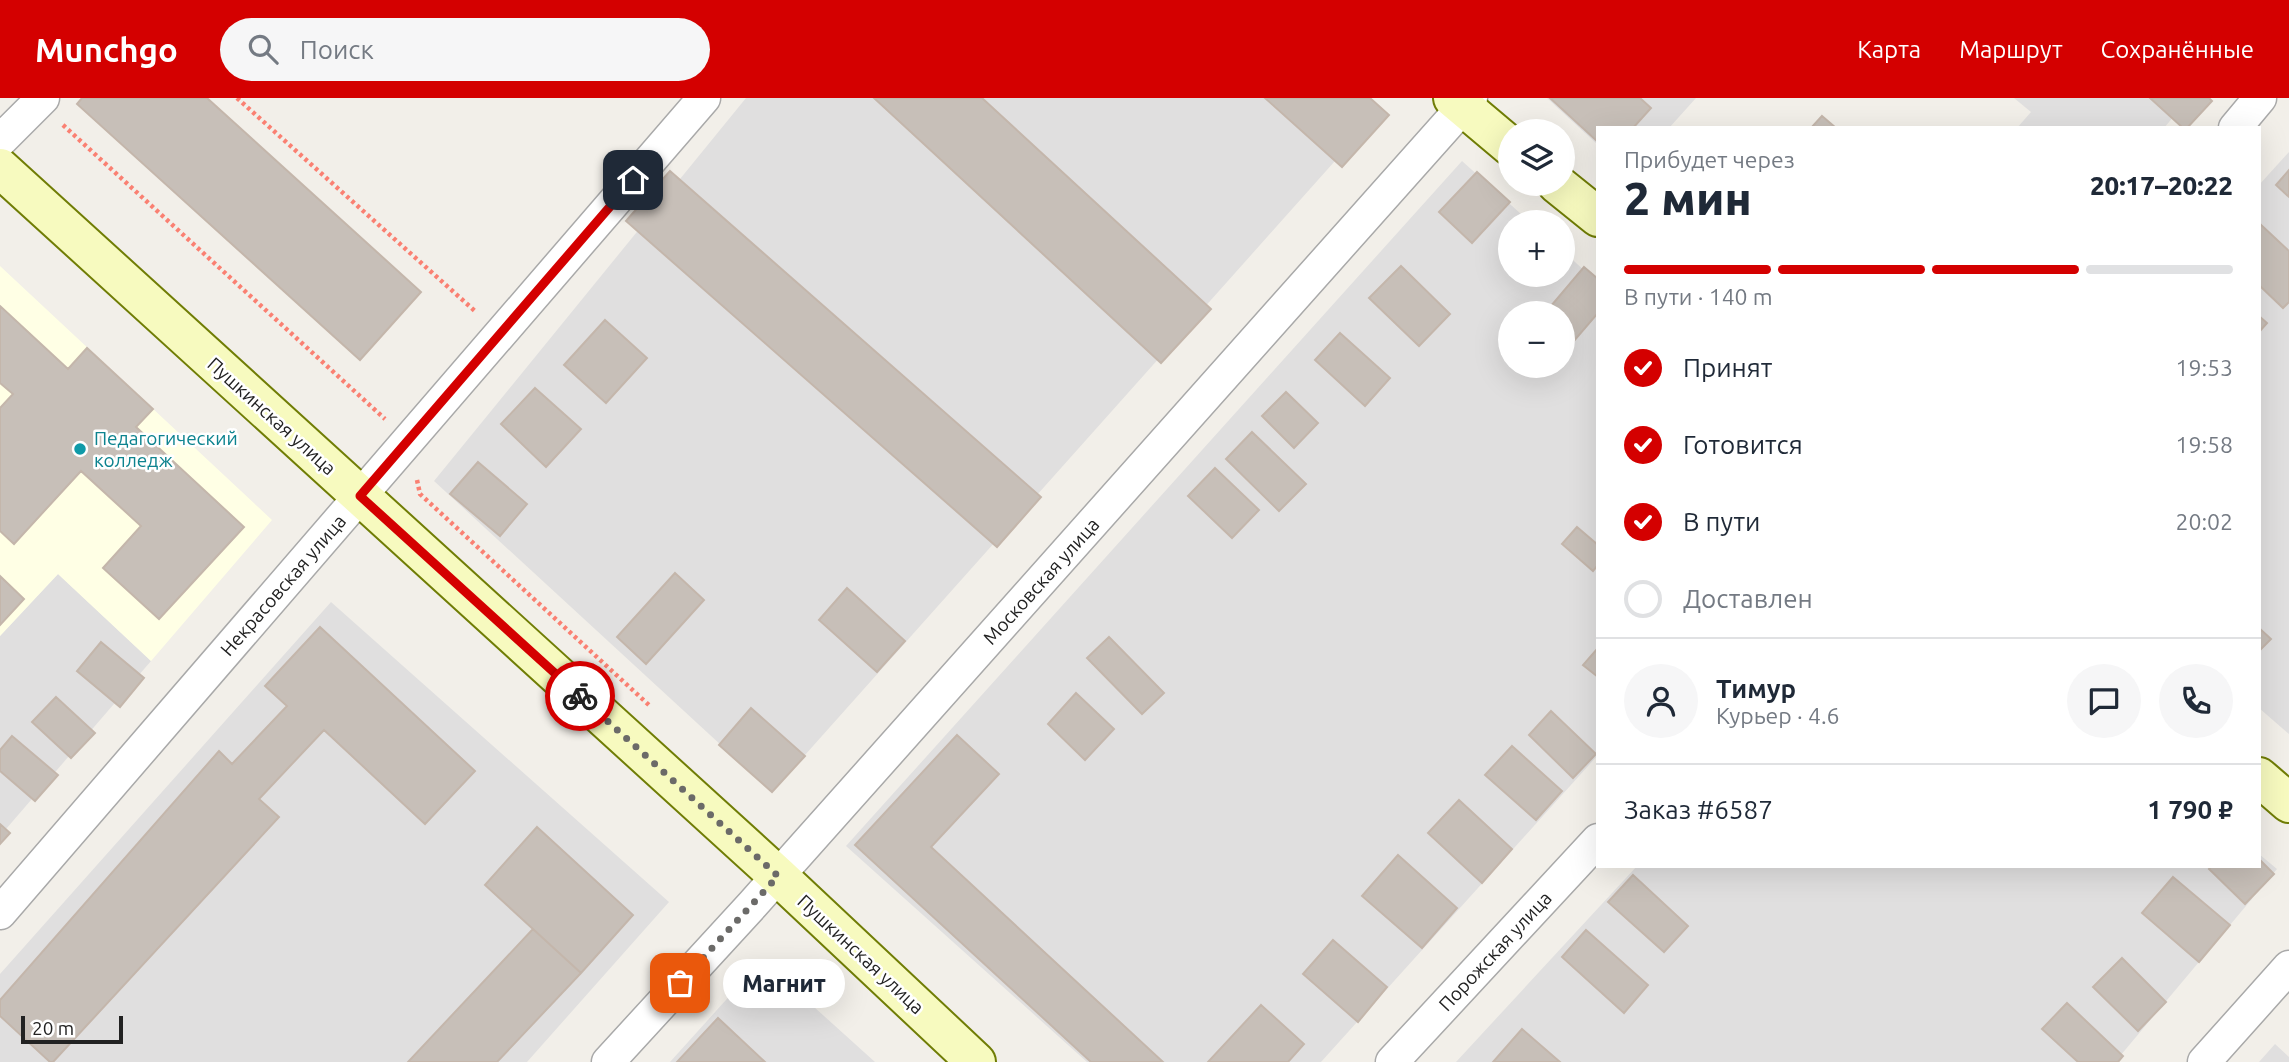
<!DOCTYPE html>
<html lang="ru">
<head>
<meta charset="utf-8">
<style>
  body { margin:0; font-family:Ubuntu,sans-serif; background:#f6f6f7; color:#1f2937; height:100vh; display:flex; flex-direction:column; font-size:26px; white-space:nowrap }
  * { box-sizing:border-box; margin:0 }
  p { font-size:23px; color:#747a83 }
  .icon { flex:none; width:38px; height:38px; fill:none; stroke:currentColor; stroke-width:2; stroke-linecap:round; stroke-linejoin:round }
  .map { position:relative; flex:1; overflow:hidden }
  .details { position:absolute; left:1596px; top:28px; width:665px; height:742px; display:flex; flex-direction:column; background:#fff; border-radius:0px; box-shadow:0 7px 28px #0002 }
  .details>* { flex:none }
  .buttons { position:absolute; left:1498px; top:21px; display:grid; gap:14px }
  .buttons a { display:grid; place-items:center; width:77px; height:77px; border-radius:50%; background:#fff; box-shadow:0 7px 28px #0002; font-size:35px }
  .scale { position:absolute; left:21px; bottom:18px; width:102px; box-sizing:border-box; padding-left:7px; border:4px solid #222; border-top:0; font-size:19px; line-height:24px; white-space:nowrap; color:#222; -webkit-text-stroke:5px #fff; paint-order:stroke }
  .pin { position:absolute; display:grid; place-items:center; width:60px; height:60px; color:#fff; margin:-30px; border-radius:14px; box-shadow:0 4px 10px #0006 }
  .courier { position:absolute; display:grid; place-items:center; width:70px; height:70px; margin:-35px; border:5px solid #d40000; border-radius:50%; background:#fff; color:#222; box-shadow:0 2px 9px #0007 }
  .bubble { position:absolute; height:49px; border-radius:24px; background:#fff; box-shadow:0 7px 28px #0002; font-size:23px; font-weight:800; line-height:49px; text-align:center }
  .overview em { font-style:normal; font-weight:800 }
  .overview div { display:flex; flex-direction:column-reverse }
  .overview { display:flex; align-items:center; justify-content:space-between; height:119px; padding:0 28px }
  h1 { font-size:46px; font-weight:800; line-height:52px }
  .bar { display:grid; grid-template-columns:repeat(4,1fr); gap:10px 7px; align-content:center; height:84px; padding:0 28px }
  .bar i { height:9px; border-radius:5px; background:#e0e1e3 }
  .bar .active { background:#d40000 }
  .bar p { grid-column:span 4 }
  .line { display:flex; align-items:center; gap:18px; padding:0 28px; border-top:2px solid #e0e1e3 }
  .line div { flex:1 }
  .round { display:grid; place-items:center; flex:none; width:74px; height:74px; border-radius:37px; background:#f6f6f7 }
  ol { padding:0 28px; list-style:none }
  li { display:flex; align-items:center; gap:21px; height:77px }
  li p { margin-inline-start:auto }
  li .icon { padding:7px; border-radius:50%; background:#d40000; color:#fff; stroke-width:4 }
  li:last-child { color:#747a83 }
  li i { width:38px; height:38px; border:4px solid #e0e1e3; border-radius:50% }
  header { display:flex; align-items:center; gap:42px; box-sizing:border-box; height:98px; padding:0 35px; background:#d40000; color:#fff }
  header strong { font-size:33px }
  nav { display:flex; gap:38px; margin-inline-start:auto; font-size:24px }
  .search { width:490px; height:63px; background:#f6f6f7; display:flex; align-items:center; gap:18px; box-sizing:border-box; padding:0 24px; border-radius:38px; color:#747a83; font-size:26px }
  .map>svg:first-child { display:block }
</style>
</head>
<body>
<header>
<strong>Munchgo</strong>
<div class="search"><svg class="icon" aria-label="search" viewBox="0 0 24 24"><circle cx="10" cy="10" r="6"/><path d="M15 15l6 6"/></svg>Поиск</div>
<nav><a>Карта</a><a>Маршрут</a><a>Сохранённые</a></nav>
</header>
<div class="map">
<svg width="2289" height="964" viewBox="0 0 2289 964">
  <rect width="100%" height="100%" fill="#f2efe9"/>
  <path fill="#e0dfdf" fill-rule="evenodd" d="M746,0H1357L1376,17L772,694L434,383Z
    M1547,0H1696L1669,30H1598V47Z
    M2014,0H2189L2164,30H2017L2031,14Z
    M2289,54V636L2259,610V87Z
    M1462,63L1530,124H1510V177H1563V153L1598,185V657L1321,964H1087L846,748ZM1510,215H1563V268H1510Z
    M58,476L151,563L0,738V538Z
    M331,504L669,804L527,964H0V876Z
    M2259,756L2277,771L2115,964H1456L1637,768H2259Z
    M762,862L875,964H670Z
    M2275,946L2289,959V964H2259Z"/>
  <path fill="#ffffe5" d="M0,168L272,422L151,563L58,476L0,538Z"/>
  <path fill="#c7bfb8" stroke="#c4b6ab" stroke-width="2" d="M82,0H207L421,194L360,262L77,6Z
    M874,0H982L1211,211L1161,265Z
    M1265,0H1370L1389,17L1342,69Z
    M1550,0H1640L1651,10L1633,30H1598V44Z
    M2150,0H2209L2212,3L2187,30H2183Z
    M1822,18L1836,30H1811Z
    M2289,72V99L2276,87Z
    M670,73L1041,399L997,449L626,123Z
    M1477,74L1510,104L1472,145L1439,114Z
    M2259,125L2289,153V204L2283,210L2259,187Z
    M1401,168L1450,216L1419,248L1369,200Z
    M1584,169L1598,181V215L1573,244L1563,235V215H1545Z
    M0,208L68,271L87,250L153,311L136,329L244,429L159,521L103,470L141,428L81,373L14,446L0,433V310L13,296L0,285Z
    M2259,218L2267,225L2259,234Z
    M605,222L647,260L606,305L564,267Z
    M1340,235L1390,280L1365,308L1315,262Z
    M535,290L581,331L546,369L501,326Z
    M1286,294L1318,325L1294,350L1262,318Z
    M1252,334L1306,386L1279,413L1226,361Z
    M478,364L527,406L500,438L450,396Z
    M1215,370L1259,412L1232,440L1188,398Z
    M1577,429L1598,447V467L1593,473L1562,446Z
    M675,475L704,502L646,566L617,539Z
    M0,478L24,501L0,527Z
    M847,490L905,543L877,574L819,522Z
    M320,529L475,673L425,726L324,632L259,701L279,719L53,964H50L0,918V902L219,653L232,666L287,608L265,588Z
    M2259,530L2271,541L2259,553Z
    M1109,539L1164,595L1142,616L1087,560Z
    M101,544L144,580L120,609L77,573Z
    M1598,550V579L1583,567Z
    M1076,595L1114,631L1085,662L1048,626Z
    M56,599L95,635L71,660L32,624Z
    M751,610L805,658L772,694L719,647Z
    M1551,613L1596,656L1573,680L1529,637Z
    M957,637L999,676L931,749L1163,964H1091L855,747Z
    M12,638L58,677L35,703L0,673V652Z
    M1512,648L1562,693L1536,722L1485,677Z
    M1459,702L1512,751L1482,785L1428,735Z
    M0,726L10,735L0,746Z
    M537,729L633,817L581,875L485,787Z
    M1398,757L1457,810L1422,850L1362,798Z
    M2259,761L2274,776L2245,806L2209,771L2212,768H2259Z
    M1633,777L1688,828L1664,854L1608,804Z
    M2173,779L2230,827L2199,864L2142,815Z
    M533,831L581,875L497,964H408Z
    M1586,832L1648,887L1624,915L1562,859Z
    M1333,842L1387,889L1358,924L1303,876Z
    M2122,860L2166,904L2138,933L2093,889Z
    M2067,905L2123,958L2118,964H2078L2042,931Z
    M1261,907L1304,946L1288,964H1208Z
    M718,920L765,964H677Z
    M1522,931L1560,964H1493Z"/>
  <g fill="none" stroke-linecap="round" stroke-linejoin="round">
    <defs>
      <path id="minor" d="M2235,30L2260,0
        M0,43L43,0
        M0,815L704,0
        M608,964L753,806L1471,0
        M1392,964L1598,742
        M2204,964L2289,869"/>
      <path id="secondary" d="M1453,0L1510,48
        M0,70L778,778L976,964
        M1557,86L1598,119
        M2259,679L2289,705"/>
    </defs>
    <use href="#minor" stroke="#a9a9a9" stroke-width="35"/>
    <use href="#secondary" stroke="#707d05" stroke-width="42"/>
    <path stroke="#fa8072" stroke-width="4.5" stroke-dasharray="3.5 3.5" stroke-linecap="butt" d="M237,0L476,214
      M63,27L385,321
      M417,382L420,396L650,608"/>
    <use href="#minor" stroke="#fff" stroke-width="32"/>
    <use href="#secondary" stroke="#f7fabf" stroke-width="38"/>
  </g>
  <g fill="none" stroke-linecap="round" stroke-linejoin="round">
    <path stroke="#6b6a68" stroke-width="7" stroke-dasharray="0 12.6" d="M580,598L778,778L680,885"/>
    <path stroke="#d40000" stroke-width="9" d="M580,598L360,398L633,82"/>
  </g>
  <circle fill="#0f9aa8" stroke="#fff" stroke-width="2.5" cx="80" cy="351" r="7"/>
  <g text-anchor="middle" stroke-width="5" stroke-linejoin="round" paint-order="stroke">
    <g font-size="19" fill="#222" stroke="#fff">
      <text transform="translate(272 318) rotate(42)" y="7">Пушкинская улица</text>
      <text transform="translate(1041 483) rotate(-48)" y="7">Московская улица</text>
      <text transform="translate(283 487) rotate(-49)" y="7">Некрасовская улица</text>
      <text transform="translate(1495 853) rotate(-47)" y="7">Порожская улица</text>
      <text transform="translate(861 856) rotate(43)" y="7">Пушкинская улица</text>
    </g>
    <g font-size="19" fill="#0d838f" stroke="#fff" text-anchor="start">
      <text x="94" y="347">Педагогический<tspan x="94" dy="22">колледж</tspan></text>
    </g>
  </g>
</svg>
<div class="buttons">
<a><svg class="icon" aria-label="layers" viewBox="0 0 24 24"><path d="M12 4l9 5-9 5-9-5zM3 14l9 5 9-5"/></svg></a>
<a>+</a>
<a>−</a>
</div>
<div class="scale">20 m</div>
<div class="pin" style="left:680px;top:885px;background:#ea580c"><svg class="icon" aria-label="bag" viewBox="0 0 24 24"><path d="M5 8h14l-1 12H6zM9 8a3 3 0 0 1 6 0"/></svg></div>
<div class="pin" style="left:633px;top:82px;background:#1f2937"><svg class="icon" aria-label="home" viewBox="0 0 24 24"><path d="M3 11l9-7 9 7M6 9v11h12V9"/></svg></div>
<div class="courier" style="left:580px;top:598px"><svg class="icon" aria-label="bike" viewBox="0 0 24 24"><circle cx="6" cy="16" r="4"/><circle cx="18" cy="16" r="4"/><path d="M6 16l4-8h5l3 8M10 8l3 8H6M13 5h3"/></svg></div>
<div class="bubble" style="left:723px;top:861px;width:122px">Магнит</div>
<section class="details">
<div class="overview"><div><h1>2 мин</h1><p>Прибудет через</p></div><em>20:17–20:22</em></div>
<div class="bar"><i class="active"></i><i class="active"></i><i class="active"></i><i></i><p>В пути · 140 m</p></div>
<ol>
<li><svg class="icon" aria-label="check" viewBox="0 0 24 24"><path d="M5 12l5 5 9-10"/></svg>Принят<p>19:53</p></li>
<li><svg class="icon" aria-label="check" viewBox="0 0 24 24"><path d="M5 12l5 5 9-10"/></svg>Готовится<p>19:58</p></li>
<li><svg class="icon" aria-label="check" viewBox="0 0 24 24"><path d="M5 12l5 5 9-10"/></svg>В пути<p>20:02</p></li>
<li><i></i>Доставлен</li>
</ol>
<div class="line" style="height:126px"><a class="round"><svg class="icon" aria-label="person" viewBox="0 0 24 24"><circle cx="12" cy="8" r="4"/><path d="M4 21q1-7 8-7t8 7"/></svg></a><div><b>Тимур</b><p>Курьер · 4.6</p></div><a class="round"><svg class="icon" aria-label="chat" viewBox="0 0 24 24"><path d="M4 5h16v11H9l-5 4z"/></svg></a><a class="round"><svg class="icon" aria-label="phone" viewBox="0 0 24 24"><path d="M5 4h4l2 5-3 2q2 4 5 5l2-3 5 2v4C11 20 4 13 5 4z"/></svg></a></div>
<div class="line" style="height:91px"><div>Заказ #6587</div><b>1 790 ₽</b></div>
</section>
</div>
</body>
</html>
